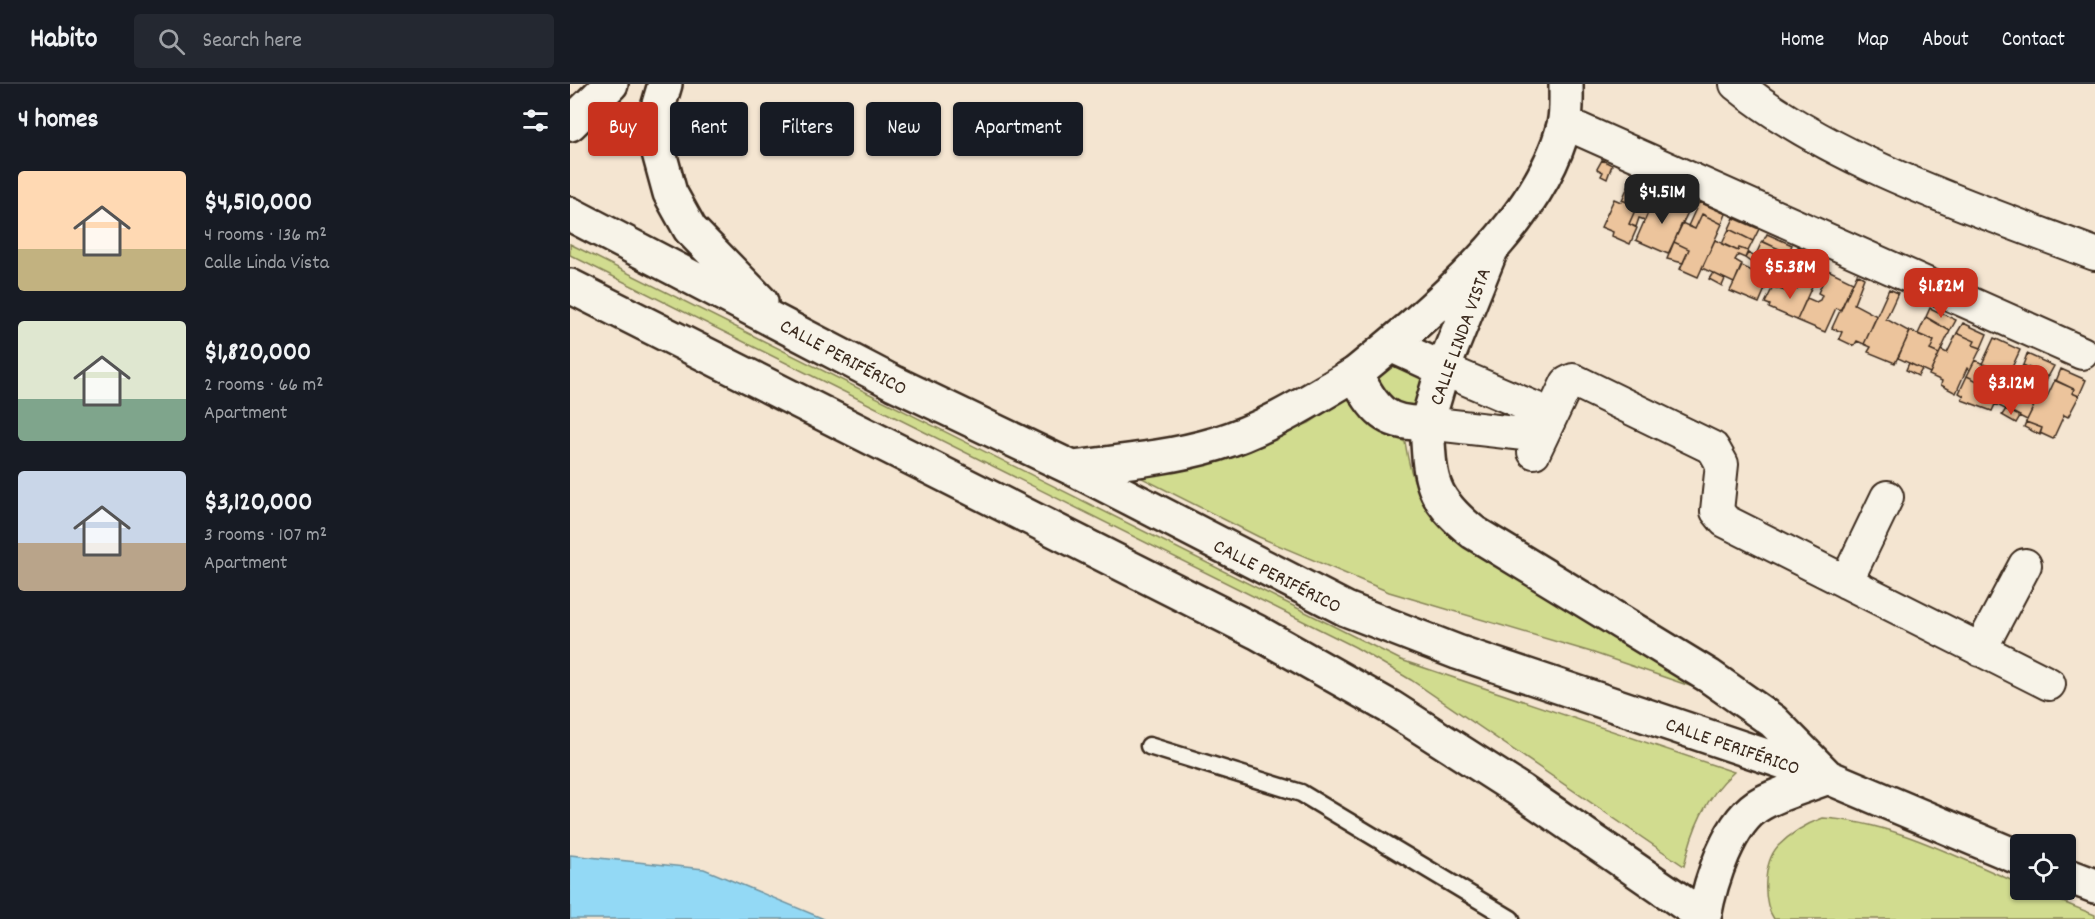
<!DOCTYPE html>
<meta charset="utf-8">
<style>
:root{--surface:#171b24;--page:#242831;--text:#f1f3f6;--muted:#9ea1a6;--line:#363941;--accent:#c8321e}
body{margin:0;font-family:Dekko,sans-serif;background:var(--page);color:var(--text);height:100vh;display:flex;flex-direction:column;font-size:22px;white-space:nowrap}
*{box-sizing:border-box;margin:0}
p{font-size:20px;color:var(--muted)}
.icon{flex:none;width:33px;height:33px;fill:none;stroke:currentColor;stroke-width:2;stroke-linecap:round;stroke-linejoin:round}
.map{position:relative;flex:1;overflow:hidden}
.side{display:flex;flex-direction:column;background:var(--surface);width:570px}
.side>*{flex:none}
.guide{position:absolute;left:18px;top:18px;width:570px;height:54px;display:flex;gap:12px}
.fabs{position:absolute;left:1440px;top:750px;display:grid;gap:12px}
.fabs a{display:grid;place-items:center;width:66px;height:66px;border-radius:6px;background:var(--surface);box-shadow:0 2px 4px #0004;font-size:30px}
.price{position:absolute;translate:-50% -51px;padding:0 14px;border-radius:12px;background:var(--accent);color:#fff;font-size:20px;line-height:39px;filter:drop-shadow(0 2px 3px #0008)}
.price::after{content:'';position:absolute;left:50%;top:36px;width:18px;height:14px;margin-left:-9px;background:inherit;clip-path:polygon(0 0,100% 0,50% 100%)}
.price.current{background:#222;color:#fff}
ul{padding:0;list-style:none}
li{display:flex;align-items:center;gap:18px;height:150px;padding:0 18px}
li span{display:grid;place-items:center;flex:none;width:168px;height:120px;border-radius:6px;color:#555}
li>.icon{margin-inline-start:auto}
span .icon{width:72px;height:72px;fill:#fffc;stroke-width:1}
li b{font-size:26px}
h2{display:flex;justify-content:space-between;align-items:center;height:72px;padding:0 18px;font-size:26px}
.pill{padding:0 21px;border-radius:6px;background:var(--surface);box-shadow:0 2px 4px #0004;font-size:21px;line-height:54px}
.pill.current{background:var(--accent);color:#fff}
header{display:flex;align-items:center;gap:36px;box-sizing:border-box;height:84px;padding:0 30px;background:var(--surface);border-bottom:2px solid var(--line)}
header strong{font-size:28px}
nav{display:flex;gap:33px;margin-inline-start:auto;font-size:21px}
.search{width:420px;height:54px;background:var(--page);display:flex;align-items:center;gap:15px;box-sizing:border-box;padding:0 21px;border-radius:6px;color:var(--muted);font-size:22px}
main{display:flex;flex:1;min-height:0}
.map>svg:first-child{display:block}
.green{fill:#d1dc8f;stroke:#868356;stroke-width:1.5}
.water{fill:#93d9f5;stroke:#70939f;stroke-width:1.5}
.building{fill:#ecc49c;stroke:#3b2a1e;stroke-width:1.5}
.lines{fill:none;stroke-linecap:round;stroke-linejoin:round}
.service-casing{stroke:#3b2a1e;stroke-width:21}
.minor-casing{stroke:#3b2a1e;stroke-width:36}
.tertiary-casing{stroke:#3b2a1e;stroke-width:38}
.motorway-casing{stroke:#3b2a1e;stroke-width:38}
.service{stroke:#f7f3e8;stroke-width:16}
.minor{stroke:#f7f3e8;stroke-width:32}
.tertiary{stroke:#f7f3e8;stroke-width:33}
.motorway{stroke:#f7f3e8;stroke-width:33}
.labels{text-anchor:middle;stroke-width:4.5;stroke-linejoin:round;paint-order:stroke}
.street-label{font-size:20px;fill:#3b2a1e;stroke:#f7f3e8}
</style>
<header>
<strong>Habito</strong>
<div class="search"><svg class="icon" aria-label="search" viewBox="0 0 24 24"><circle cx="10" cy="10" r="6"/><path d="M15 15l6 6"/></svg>Search here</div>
<nav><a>Home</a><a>Map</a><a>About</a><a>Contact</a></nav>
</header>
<main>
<section class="side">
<h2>4 homes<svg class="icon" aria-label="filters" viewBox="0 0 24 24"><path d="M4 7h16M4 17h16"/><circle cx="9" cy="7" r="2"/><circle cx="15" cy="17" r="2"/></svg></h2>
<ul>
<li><span style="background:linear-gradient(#ffd9b3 65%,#c2b280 0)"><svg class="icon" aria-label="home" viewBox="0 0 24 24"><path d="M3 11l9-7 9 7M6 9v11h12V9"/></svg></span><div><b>$4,510,000</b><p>4 rooms · 136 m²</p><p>Calle Linda Vista</p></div></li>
<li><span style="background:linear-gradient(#dfe7d0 65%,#7fa58c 0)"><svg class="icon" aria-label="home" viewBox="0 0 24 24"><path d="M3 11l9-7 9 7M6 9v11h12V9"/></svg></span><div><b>$1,820,000</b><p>2 rooms · 66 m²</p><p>Apartment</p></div></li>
<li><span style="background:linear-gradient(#c9d6e8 60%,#b9a48a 0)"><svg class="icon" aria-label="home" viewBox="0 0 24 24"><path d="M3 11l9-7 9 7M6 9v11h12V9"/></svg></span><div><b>$3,120,000</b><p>3 rooms · 107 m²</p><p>Apartment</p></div></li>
</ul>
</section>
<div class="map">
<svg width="1525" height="835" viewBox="0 0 1525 835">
<rect width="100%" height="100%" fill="#f4e5d1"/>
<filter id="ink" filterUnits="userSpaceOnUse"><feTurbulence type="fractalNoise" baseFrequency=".0167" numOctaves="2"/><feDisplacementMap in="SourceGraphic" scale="12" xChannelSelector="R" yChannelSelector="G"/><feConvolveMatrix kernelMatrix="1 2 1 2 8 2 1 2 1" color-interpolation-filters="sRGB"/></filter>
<g filter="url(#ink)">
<path class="green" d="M0,160L831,576L1164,688C1135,713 1122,746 1114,782L841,596L785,563L0,171Z
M817,277L857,288L841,330L832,331C813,308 799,305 817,277Z
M786,308L813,347L835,358C841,396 847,412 873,440L1149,612L1021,568L819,508L689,453L568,392L700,355L739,339Z
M1253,734C1323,738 1386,773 1450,800V806H1463L1525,831V835H1204C1192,817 1193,779 1208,762C1221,749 1236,740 1253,734Z"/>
<path class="water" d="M0,771L134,785L254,835H0Z"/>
<path class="building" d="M1032,76L1042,81L1037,95L1031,92L1033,88L1027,85Z
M1066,88L1091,100L1079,126L1072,122L1079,107L1061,99Z
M1060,98L1079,107L1072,122L1079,126L1075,136L1069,134L1066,143L1059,140L1067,122L1052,116Z
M1100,104L1123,115L1118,128L1110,124L1112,122L1094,113Z
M1092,111L1112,122L1110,124L1118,128L1098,170L1066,156L1080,124L1084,126Z
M1044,115L1051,118L1052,116L1067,122L1059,140L1067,144L1060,160L1042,152L1043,148L1031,143Z
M1129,118L1156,130L1152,140L1132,130L1125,145L1118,142Z
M1132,130L1152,140L1128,193L1110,185L1119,165L1104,158L1112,139L1125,145Z
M1164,134L1189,145L1183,157L1159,145Z
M1159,145L1183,157L1178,167L1169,164L1168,167L1152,160Z
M1197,150L1222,161L1213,180L1204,176L1209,165L1193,158Z
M1145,156L1168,167L1169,164L1178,167L1175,174L1168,171L1165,176L1172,180L1164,199L1132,184Z
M1192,157L1209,165L1204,176L1213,180L1210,187L1204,184L1189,219L1160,207L1172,182L1182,187L1186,182L1175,174L1178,169L1185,173Z
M1104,158L1119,165L1113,179L1097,175Z
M1228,163L1254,176L1243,200L1230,195L1227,205L1218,208L1203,203L1206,195L1216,200L1221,199L1224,194L1216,189Z
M1258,186L1283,198L1271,226L1266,224L1255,248L1227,236L1237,214L1246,218L1250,216L1252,211L1248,209Z
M1143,189L1155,195L1152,202L1139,195Z
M1287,190L1294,194L1284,220L1307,232L1294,260L1287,257L1284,262L1269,255L1272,248L1262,244Z
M1230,195L1243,200L1227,236L1199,224L1200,221L1195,219L1203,203L1218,208L1227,205Z
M1319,205L1328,209L1316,235L1340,248L1325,279L1298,268L1301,263L1294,260Z
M1360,224L1386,236L1380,247L1356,233Z
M1356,233L1380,247L1369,270L1360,266L1364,257L1348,250Z
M1393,239L1417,250L1411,264L1403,261L1405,257L1387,249Z
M1340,247L1364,257L1360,266L1369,270L1360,289L1328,274Z
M1387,249L1405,257L1403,261L1411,264L1400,286L1397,284L1386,309L1371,301L1372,297L1359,291L1371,266L1377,269Z
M1424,254L1450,266L1438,292L1412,280Z
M1457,270L1484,282L1478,293L1453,281Z
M1405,276L1420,283L1417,290L1407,297L1397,292Z
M1339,279L1352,285L1348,292L1336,286Z
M1453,281L1478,293L1468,313L1460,308L1462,304L1445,297Z
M1420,283L1438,292L1422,327L1392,316L1394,312L1389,309L1397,292L1407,297L1417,290Z
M1491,285L1516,296L1509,312L1502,309L1504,305L1486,297Z
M1438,293L1462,304L1460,308L1468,313L1457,336L1425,320Z
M1485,296L1504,305L1502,309L1509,312L1498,333L1494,331L1483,355L1470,349L1472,344L1456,338L1469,312L1476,315Z
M1436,325L1450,332L1446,339L1432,331Z
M1456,338L1472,344L1470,351L1454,343Z"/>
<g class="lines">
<g class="service-casing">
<path id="service" d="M579,662L731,709L941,835"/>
</g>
<g class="minor-casing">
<path id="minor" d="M1166,0C1262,78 1409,126 1525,170
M995,39L1512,269
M873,285L981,331
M857,339L971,352
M964,368L997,299L1003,296L1143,364L1152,380L1147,427L1155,437L1479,600
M1276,498L1317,413
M1410,566L1455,481"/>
</g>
<g class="tertiary-casing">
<path id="tertiary" d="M921,166L873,285L857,339C813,341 805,325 785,290C860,229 971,137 994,41C997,28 996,13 996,0
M821,261L873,285"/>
</g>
<g class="motorway-casing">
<path id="motorway" d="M95,0L87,27L88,65L100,109L120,145L191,218
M0,40L41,0
M0,130L324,299L502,384L776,525L887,568L1258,693L1450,774
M0,202L687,548L820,623L951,707L1134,833C1140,799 1159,736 1192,719C1212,708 1236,702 1258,693L1203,637L1139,592L903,448C858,412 860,394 857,339
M502,384C550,378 599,374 646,360C696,345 741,316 785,290
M1496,791L1525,802"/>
</g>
<use href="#service" class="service"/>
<use href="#minor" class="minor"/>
<use href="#tertiary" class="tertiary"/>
<use href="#motorway" class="motorway"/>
</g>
</g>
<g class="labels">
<g class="street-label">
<text transform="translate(889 252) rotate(-70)" y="7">CALLE LINDA VISTA</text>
<text transform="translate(274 272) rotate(28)" y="7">CALLE PERIFÉRICO</text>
<text transform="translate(708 491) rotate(27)" y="7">CALLE PERIFÉRICO</text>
<text transform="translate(1163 661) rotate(19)" y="7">CALLE PERIFÉRICO</text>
</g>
</g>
</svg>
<div class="fabs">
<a><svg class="icon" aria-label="locate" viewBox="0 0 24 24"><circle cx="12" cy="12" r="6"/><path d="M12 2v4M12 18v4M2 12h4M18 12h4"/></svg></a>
</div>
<b class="price current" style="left:1092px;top:141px">$4.51M</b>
<b class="price" style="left:1220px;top:216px">$5.38M</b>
<b class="price" style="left:1371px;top:235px">$1.82M</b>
<b class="price" style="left:1441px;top:332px">$3.12M</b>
<div class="guide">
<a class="pill current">Buy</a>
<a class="pill">Rent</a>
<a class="pill">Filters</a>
<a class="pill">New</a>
<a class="pill">Apartment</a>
</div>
</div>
</main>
